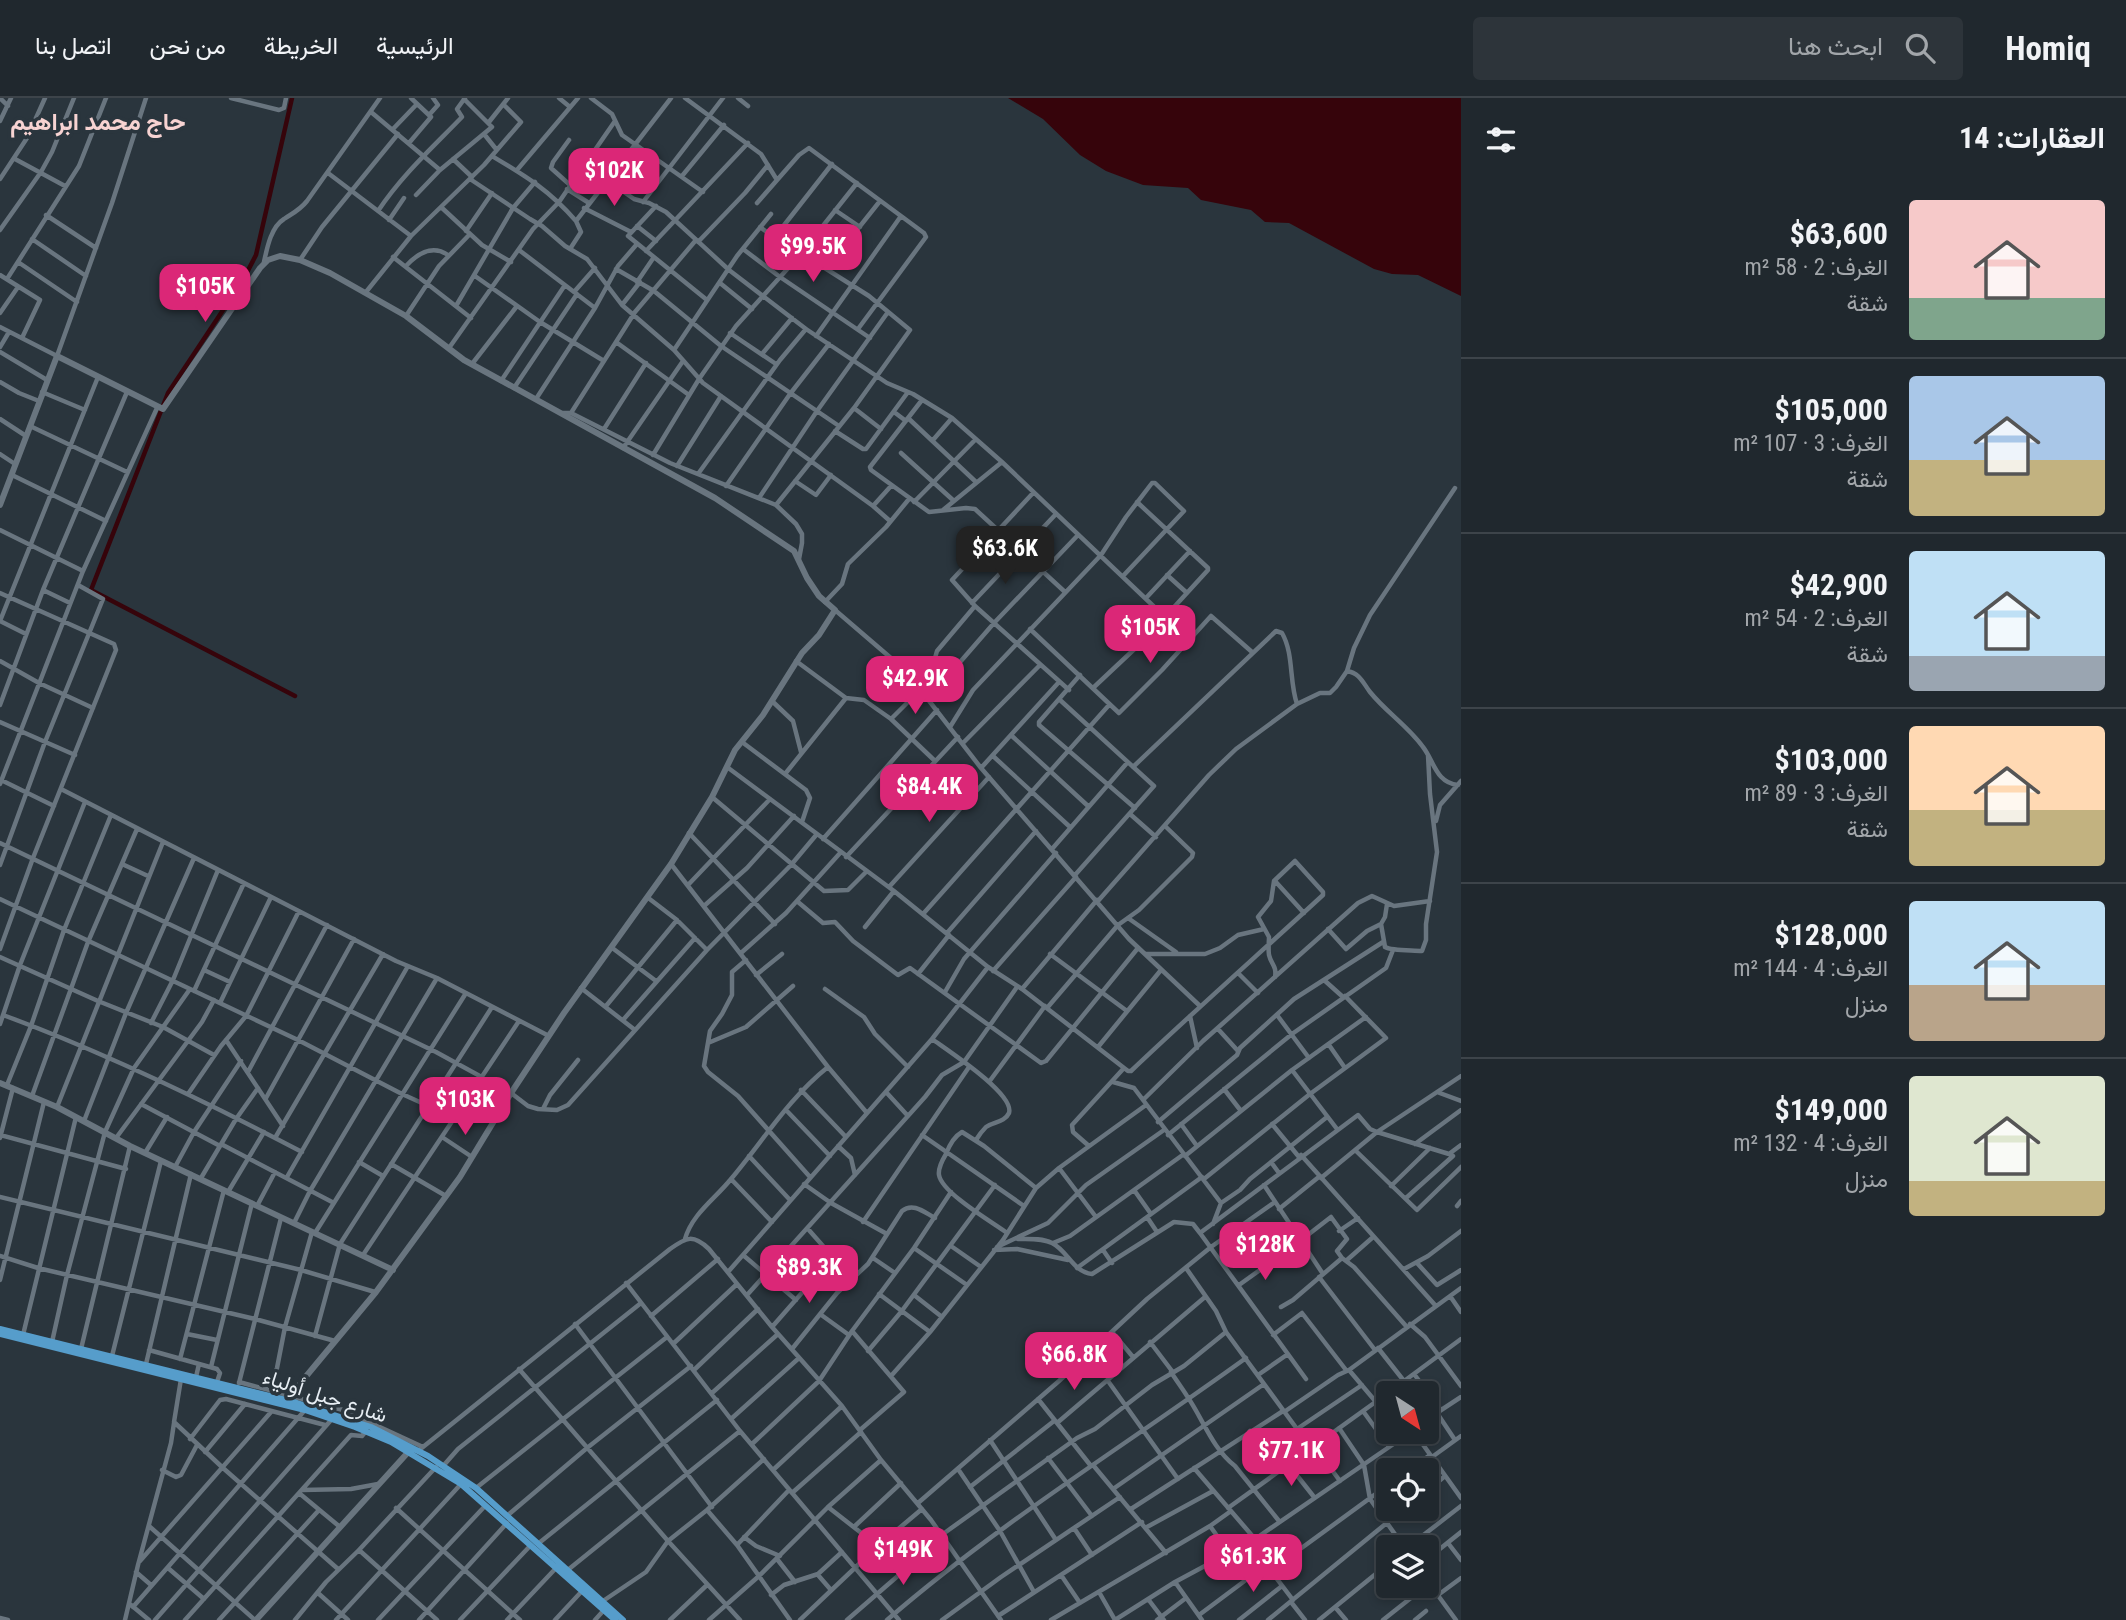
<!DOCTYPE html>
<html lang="ar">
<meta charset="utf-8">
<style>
:root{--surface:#20282e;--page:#2d343a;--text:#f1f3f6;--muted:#a2a6aa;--line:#3d444a;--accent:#db2777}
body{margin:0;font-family:"Roboto Condensed",Vazirmatn,sans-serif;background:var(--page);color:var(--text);direction:rtl;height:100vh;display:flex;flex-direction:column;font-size:26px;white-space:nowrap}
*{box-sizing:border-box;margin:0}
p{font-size:23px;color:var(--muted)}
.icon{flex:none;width:38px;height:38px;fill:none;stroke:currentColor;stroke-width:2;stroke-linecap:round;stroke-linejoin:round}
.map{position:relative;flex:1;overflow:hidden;direction:ltr}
.details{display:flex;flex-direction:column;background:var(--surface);width:665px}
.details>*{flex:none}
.needle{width:46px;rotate:144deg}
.fabs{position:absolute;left:1376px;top:1283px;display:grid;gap:14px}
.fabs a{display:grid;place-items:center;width:63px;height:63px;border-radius:7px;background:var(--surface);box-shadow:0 4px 10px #0003,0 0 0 2px var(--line);font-size:35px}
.price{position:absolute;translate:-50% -60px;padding:0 16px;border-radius:14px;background:var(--accent);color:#fff;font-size:23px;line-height:46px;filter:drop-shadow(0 2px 4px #0008)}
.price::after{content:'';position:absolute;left:50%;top:42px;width:21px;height:16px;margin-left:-10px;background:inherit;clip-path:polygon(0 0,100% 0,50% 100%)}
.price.selected{background:#222;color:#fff}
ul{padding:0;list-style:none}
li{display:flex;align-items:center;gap:21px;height:175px;padding:0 21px}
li+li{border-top:2px solid var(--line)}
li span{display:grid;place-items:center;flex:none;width:196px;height:140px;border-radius:7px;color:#555}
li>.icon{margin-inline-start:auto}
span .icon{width:84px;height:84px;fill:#fffc;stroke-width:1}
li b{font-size:30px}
h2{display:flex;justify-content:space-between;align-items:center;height:84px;padding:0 21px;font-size:30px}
header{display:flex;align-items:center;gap:42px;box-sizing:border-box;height:98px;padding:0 35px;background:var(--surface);border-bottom:2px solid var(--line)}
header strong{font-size:33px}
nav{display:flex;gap:38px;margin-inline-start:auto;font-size:24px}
.search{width:490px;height:63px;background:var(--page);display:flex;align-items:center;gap:18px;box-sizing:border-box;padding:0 24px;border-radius:7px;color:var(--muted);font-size:26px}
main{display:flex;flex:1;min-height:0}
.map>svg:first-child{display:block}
.water{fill:#36040b}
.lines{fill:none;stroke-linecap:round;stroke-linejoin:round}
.canal{stroke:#36040b;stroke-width:4.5}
.street{stroke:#69757f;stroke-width:4.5}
.secondary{stroke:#69757f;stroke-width:6}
.primary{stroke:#569dcb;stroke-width:6}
.labels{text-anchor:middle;stroke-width:7;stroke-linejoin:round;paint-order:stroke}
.street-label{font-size:21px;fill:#e7eef4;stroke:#2a353d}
.quarter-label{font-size:24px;font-weight:bold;fill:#f7d3d2;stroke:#2a353d}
</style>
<header>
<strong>Homiq</strong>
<div class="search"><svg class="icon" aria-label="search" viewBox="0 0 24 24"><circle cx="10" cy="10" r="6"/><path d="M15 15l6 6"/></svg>ابحث هنا</div>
<nav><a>الرئيسية</a><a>الخريطة</a><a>من نحن</a><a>اتصل بنا</a></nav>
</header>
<main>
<section class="details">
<h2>العقارات: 14<svg class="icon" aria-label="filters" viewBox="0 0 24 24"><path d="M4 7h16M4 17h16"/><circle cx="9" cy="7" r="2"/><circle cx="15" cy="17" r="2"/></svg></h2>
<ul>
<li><span style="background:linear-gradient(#f6c9c9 70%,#7fa58c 0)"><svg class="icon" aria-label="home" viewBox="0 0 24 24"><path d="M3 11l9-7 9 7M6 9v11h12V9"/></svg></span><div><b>$63,600</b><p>الغرف: 2 · 58 m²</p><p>شقة</p></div></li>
<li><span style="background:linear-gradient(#a9c7e8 60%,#c2b280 0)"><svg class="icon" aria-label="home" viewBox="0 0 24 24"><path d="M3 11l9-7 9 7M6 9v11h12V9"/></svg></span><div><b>$105,000</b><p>الغرف: 3 · 107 m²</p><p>شقة</p></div></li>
<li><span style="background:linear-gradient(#bfe0f5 75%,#9aa5b1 0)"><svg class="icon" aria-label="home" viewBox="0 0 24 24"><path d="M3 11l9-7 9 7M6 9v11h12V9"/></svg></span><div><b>$42,900</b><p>الغرف: 2 · 54 m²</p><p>شقة</p></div></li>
<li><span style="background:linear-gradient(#ffd9b3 60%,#c2b280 0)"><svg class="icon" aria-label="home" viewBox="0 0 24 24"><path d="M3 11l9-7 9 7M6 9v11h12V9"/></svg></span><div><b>$103,000</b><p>الغرف: 3 · 89 m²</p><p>شقة</p></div></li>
<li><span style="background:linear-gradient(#bfe0f5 60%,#b9a48a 0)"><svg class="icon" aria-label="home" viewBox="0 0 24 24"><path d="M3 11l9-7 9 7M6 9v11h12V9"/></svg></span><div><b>$128,000</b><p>الغرف: 4 · 144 m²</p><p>منزل</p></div></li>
<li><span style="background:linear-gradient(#dfe7d0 75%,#c2b280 0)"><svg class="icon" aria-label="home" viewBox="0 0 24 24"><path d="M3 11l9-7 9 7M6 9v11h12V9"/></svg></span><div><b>$149,000</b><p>الغرف: 4 · 132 m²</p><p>منزل</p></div></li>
</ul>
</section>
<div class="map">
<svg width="1461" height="1522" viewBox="0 0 1461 1522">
<rect width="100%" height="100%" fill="#2a353d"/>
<path class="water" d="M1008,0H1461V198L1418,177L1392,176L1374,171L1289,125L1265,124L1251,112L1201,102L1188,90L1143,87L1106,73L1080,57L1043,21Z"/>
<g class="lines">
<path class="canal" d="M292,0L256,157L243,182L168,295L91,492L295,598"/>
<path class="street" d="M0,0L8,8
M231,0L279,12L284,10L286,0
M559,0L570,9
M591,0L612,16L622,37L703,94
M685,0L761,56L777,82
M738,0L748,8
M371,14L440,72
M429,17L438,7L433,0
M0,23L11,0
M489,24L508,0
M393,31L417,6
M484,36L496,51
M569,42L553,64L551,70L570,87
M409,45L431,19L411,0
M492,58C527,79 549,92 576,123
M15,61L65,88
M453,61L472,79
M517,72L578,0
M328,75L411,138
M682,78L724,27
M0,81L27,40L45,0
M470,81L530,121L542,128L565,148L587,161L622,207L674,252L703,285L873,408L890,423
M608,83L634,101L649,105L666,114L729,172L806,231L887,285L913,296L952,320L1002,364L1188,541
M567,91L589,105
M416,97L440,72L492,29L464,1
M643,104L723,0
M757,105L799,57L809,50L924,135L926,139L858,231
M656,108L628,138L707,202
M441,109L482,147L511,164
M584,110L631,134
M835,112L860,129
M378,113C402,77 432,50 462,19L457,11L465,0
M46,117L96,150
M389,122L404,100
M637,128L656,143
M760,129L799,158
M0,132L41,74L52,54L74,0
M466,133L492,95
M774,140L832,66
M32,141L86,178
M698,144L745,95L768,67
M570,151L581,134L576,123L671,0
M743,151L780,179L870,240
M519,152L595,210
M646,153L748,45
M393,159L471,220
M300,162L322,129L398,36
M18,164L77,204
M264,164C267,150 271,129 284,121C293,115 300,112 307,103L380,0
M406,168C417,156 432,146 448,157
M616,171L654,193L721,248L839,328
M826,171L880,103
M0,177L40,202L22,240
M475,178L540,224L604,263
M7,181L79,68L106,0
M637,184L654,159
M720,185L752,211
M366,194L411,138L484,67L521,24L504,7
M574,194L595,170
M622,207L640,184
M456,208L513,110L535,84
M0,215L18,189
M406,218L439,168L470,136
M0,229L57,258L112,105L146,0
M730,235L776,266
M816,238L901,118
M616,244L689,297
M0,249L9,234
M449,250L533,131L559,104L615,23
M674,252L737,158L771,116
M0,254L47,282
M762,256L792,220
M472,266L517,208
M501,283L565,187
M0,284L19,295L39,303
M514,290L577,196
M42,294L85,312
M536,301L595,210L618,168L637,146
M922,302L870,369L871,372L929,414L966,410L975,411L1065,494
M854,310L881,331
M894,314L906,323
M563,315H571L670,365L776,407L796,426L802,436V445L799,461
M571,315L635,214L696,142
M908,320L976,384
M0,321L26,338
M30,328L127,374
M604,331L646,265
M835,333L863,351H866L908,294
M933,342L952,320
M623,350L683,263
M901,355L954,403
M0,356L15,366
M653,357L699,281L736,228L799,158L857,85
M677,368L721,298
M698,376L780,262L806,231
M12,377L106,423
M795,383L816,397L831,377
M726,388L790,296L829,246
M1033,395L952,482L975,508L1069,592
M759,400L817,313L888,214
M914,404L976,341
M776,407L854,310L910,232L869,198L801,155
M873,408L891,388
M943,412L1002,364
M0,432L83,473
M1167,477L1187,495
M43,492L70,505
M0,495L114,546L116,552L33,760L0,851
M1146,500L1190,453
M825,504L842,486L848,466L886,429L909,401
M972,505L1056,416
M835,512L906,573L981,670L1129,841L1200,908
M1030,531L1119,615L1162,572L1211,518L1252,554
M26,536L0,523L98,279
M0,563L39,585L93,610
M796,563L846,600L864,602L891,621L935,663
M1347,573C1360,575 1363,585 1370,594C1386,614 1408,628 1423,649C1434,663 1436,685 1458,687
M1080,577L1039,624V627L1135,710
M916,584L931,574L937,553L975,508
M1093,590L1143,543L1208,472V470L1137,404
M928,601L994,525L1078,437
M1060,602L1154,688L1075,777
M772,603L793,623L801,654
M0,607L43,492L127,294
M891,621L921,591
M0,624L75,657
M950,629L973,592L1101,457L1126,419L1152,385H1155L1184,413L1123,478
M1012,638L1088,708
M742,644L806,692L810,700L802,724
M963,645L1040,567
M993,658L1070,729
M727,669L894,793L988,869L1022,891L1128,973H1131C1194,913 1259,856 1323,797V794L1295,763L1274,783L1271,803L1258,819L1269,839C1269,844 1268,851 1269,857C1271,866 1277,868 1275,879
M1133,669L1276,533L1282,535C1294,556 1289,583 1297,606
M981,670L1059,584
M785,676L846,600
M1,682L54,708
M0,686L83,473L157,310
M61,691L396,863L437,880L549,938
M712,699L824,793L848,792L867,773
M1130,716L1156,739
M1436,723L1440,707L1461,683
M689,735L775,826
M823,741L937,612
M0,745L436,954L511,995L528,1008L538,1011L557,1012L568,1007L707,852L791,767L817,736
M1052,751L1127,665
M846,759L958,639
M122,766L148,778
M671,766L828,969L867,1015
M0,767L45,644L103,501L78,487
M1275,783L1304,815
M688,787L770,701
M889,789L989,679
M647,799L677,822L707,852
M0,801L298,942L402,996L455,1020
M1098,803L1209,677L1236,651L1297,606L1320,595H1330L1336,589L1347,573L1354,550L1370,517L1455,390
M798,804L823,825L835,824L853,843L898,877L910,870L1041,965L1046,963L1138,850
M1387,806L1385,819L1381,826L1385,849C1392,853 1412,852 1422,853L1426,842V826L1437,754L1430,696L1428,657
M704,808L747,770L794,718
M923,816L1109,607
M1128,820L1176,854
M865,829L894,793
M1328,831L1346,851L1367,833L1381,826
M947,835L1036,733
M611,849L656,883
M741,855L786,815L841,754
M1050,856L1127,913
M1146,856H1205L1220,850L1238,837L1264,831
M0,859L98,903L163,929L214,957
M746,862L732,874V897L722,916L710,933L704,968L708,974L738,998L810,1079
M204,872L230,884
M993,873L1076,779
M1238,875L1258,895
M918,876L949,837
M756,877L782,856
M1324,882L1343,899
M581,890L635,932
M825,891L864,919L875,936L908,969
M1022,891L1097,802
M194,893L244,785
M945,894L964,861L1056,755
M220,905L271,799
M606,908L677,822
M1047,910L1118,827L1139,812L1192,759L1193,755L1165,728
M3,917C106,955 205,1003 302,1054
M1277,917L1309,960
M1190,918L1197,950
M623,922L695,840
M151,925L173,882L218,772
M0,926L20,867L85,704
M1218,931L1238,953
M932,941C947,952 1015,996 1009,1015C1005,1024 993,1024 986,1029C982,1033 979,1037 976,1042
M226,942L283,1028
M708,945L746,929L793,888
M1329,947L1345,970
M1098,949L1161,872
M1292,972L1337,1031
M248,974L327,827
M989,984L1045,908
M1113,984L1134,990L1221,1105
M7,987L31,928L64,832L111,717
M1224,991L1241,1013
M801,992L846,1039
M886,994L908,1018
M1437,994L1461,1003
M188,996L221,948L246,918L299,813
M32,998L88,844L137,731
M266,1000L354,841
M1143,1002L1203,943L1358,805L1372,798L1394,808L1430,803
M141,1006L220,1048
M57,1009L163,744
M543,1011L550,997L578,962
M786,1012L830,1058
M84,1023L126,915L194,760
M1158,1024L1237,957L1240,950L1294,901L1383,844
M1181,1026L1197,1048
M1272,1026L1299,1059
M0,1037L126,1071
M922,1037L1024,1108
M1168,1037L1292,936L1386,870L1393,852
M442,1039L472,1059
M0,1040L13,990
M116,1040L202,924L214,902
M275,1040L383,856
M221,1046L334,1105
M1415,1046L1461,1012
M838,1048L851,1060L855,1077
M1089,1048L1073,1034L1072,1027L1124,970
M1355,1052L1417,1112L1461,1069
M145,1055L167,1019
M1301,1057L1435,1207
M749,1058L790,1102
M1185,1058L1292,972L1366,919
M359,1064L383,1078
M1271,1064L1279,1075
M391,1066L446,1098
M175,1069L194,1034L241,963
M1059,1070L1096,1119
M287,1079L408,868
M201,1080L236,1021L258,990
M1321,1080L1377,1034L1449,1056L1461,1047
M731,1081L772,1124
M1204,1081L1310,996L1386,940L1345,898
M804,1086L831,1105L887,1136
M1264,1087L1323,1176
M1391,1088L1430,1050
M1134,1092L1151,1116
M228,1094L264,1034
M0,1099L301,1172L375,1194
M1406,1100L1453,1058
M257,1108L275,1074
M1457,1108L1461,1103
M1279,1111L1320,1078
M1147,1119L1157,1134
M863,1124L969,969
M294,1125L310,1093L437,880
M1213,1126L1221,1105L1240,1092L1250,1081L1327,1019
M1339,1133L1358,1120
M315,1135L466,895
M1007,1135C992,1124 942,1095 939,1077C938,1071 943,1061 946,1056C949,1048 955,1038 962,1034L984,1048L1036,1090
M685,1141C692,1116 715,1101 731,1081C763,1043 789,1000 828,969
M1018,1141C1029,1141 1042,1140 1052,1145C1068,1153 1073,1174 1092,1176L1174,1124L1193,1126L1200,1135
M1300,1143L1331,1119L1347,1141L1337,1153L1342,1160
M1053,1145L1070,1138L1184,1056
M951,1148L981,1169
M997,1149L1048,1125L1086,1087L1164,1032
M914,1150L967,1187
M994,1152L1017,1151L1068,1162
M1103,1152L1112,1165
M363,1157L519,923
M743,1157L796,1202
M0,1158L38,1170L255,1221L335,1243
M873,1160L895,1175
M1342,1160L1354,1169L1406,1228
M1347,1162L1372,1140
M1417,1165L1437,1187L1461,1172
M1077,1170L1202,1079
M1186,1170L1216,1213L1226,1234L1297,1331L1314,1348L1340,1383
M1404,1171L1428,1158L1461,1133
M728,1174L932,941L988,869
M1319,1179L1375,1252
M0,1182L44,1004
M626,1185L740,1333L899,1522
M1239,1187L1271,1164L1242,1127
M879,1196L930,1234
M747,1197L925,999L942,977L964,964L1017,889
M914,1197L942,1219
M1450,1198L1461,1214
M1281,1209L1293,1202L1342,1160
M820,1216L849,1237
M651,1218L718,1161
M575,1226L712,1409
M1410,1226L1425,1239L1461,1288
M772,1229L828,1165L823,1148L808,1131
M852,1233L904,1294L860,1332
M1112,1234L1133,1259
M187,1236L217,1242
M23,1237L76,1019
M1273,1237L1302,1215L1346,1272
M315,1238L340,1146L492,909
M52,1244L67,1177L105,1034L134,970L190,891
M1150,1244L1172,1273
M673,1246L737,1186
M1378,1250L1404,1283
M81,1251L130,1048
M792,1251L837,1195L868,1166L902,1113C913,1104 924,1114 935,1120
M149,1252L217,1271L220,1275L217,1284
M868,1253L901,1214L995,1087
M112,1258L161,1063
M180,1261L224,1092
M146,1266L191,1076
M211,1269L252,1105
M519,1271L668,1443L740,1522
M694,1272L758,1211
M1349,1272L1376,1304
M1171,1274C1176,1282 1182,1290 1187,1298C1203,1321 1212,1350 1235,1368L1279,1423
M1414,1276L1441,1312
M1258,1277L1288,1256
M891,1278L930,1234L1003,1142L1036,1090L1059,1070L1146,1007
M196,1279L199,1266
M181,1281L174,1324L223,1370L338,1471
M1306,1281L1200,1135L1358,1017L1370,1031L1377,1034L1461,978
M1108,1283L1178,1381
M239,1284L343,1312L423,1349
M239,1285L281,1120
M264,1290L272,1283L277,1270L285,1229L312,1134
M712,1295L778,1236
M1388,1295L1461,1241
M1038,1301L1091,1368
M1363,1313L1389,1349
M1284,1314L1338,1277L1349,1272L1461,1190
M1437,1315L1455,1342
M731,1321L799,1260
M1426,1322L1461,1299
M1057,1325L1205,1199
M1339,1330L1364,1367L1370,1401L1404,1449
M1297,1331L1362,1287
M1250,1333L1264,1350L1284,1368
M1414,1334L1461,1400
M190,1341L220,1302L226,1301L325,1327
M990,1342L1056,1442
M752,1346L819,1283L852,1233L914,1150L951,1094
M418,1353L670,1151C687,1139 693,1136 709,1151L772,1229L842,1308L881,1362L931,1422L1001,1522
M205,1354L245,1306
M1432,1359L1461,1338
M1048,1360L1092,1418
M1288,1366L1314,1399
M444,1367L458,1351L641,1205
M1093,1367L1166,1455
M1194,1370L1255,1441L1411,1334
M958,1371L1000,1433L1034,1494
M162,1372L176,1379L181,1377L197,1347
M773,1372L842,1308
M1409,1372L1430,1357
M970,1389L1054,1323
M476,1390L667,1239
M1113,1391L1264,1286
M302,1392L351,1391L378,1386
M1426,1394L1445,1378
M299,1395L340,1429
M792,1395L861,1334
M918,1405L1059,1283L1147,1201L1211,1149L1275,1104
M828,1409L878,1448
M396,1410L520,1522
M1228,1410L1388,1295
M1131,1411L1283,1313
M707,1412L737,1447L790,1522
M508,1417L587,1350L691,1268
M149,1428L255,1522
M855,1428L901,1385
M1210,1428L1230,1456
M1147,1429L1213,1393
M1074,1430L1092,1457
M943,1436L1077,1340L1095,1331L1152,1287L1184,1268L1226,1234
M744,1439L756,1448L780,1458
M1249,1444L1293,1502
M539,1445L717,1302
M1448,1445L1461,1462
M737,1447L789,1392
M1408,1449L1461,1408
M359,1452L437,1522
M777,1461L795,1484
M1426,1462L1461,1434
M140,1463L271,1314
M168,1470L204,1501
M569,1471L740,1333
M1270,1473L1388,1387
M136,1474L151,1487
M818,1477L831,1492
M1061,1477L1080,1505
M1426,1481L1456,1522
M1175,1484L1202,1522
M1099,1494L1115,1522
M318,1495L348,1522
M771,1497L784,1487L818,1476L842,1454
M1438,1497L1461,1480
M1148,1501L1164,1522
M603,1503L646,1474L668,1443L707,1412L764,1361
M1291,1504L1305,1522
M131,1507L149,1522
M133,1509L305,1312
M1335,1509L1346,1522
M1199,1517L1266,1467
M998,1518L1142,1424
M0,1520L8,1522
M125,1522L138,1467L171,1345L174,1325
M155,1522L332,1321
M185,1522L351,1337L362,1338L366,1333
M219,1522L319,1412
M295,1522L326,1484L359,1452L436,1369
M336,1522L461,1386
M378,1522L485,1408
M419,1522L507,1425
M460,1522L530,1448
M507,1522L557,1469
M555,1522L582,1493
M595,1522L604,1512
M670,1522L707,1487
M709,1522L759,1478L828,1409L881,1362
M800,1522L878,1448L922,1411
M847,1522L944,1438
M887,1522C999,1425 1126,1347 1246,1260
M942,1522L1001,1479L1120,1399
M1051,1522L1210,1428L1231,1413
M1115,1522L1175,1484L1255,1441
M1157,1522L1186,1500
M1239,1522L1282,1488
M1268,1522L1405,1410
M1319,1522L1388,1466
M1383,1522L1426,1488
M1415,1522L1426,1513"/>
<path class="secondary" d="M0,407L57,258L163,311L260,170L268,162L280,158L300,162L330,175L406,218L464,262L715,400L794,453L807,480L819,498L835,512L819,537L802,555L763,617L735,652L712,699L671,766L564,915L511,995L460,1079L376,1194L303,1282L297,1290L294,1304
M0,985L57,1009L130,1048L393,1172
M256,1522L411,1351"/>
<path class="primary" d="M0,1231L294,1304L371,1329L428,1358L476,1390L623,1522
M0,1236L305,1312L355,1329L391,1344L461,1386L615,1522"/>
</g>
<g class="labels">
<g class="street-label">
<text transform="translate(325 1298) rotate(18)" y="7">شارع جبل أولياء</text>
</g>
<g class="quarter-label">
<text x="98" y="32">حاج محمد ابراهيم</text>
</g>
</g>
</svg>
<div class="fabs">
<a><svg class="needle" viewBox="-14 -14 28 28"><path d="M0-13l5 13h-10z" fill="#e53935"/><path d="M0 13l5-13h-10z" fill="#a2a6aa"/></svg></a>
<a><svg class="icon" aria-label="locate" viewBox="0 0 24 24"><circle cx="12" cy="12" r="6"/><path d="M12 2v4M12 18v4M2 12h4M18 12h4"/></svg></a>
<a><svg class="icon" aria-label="layers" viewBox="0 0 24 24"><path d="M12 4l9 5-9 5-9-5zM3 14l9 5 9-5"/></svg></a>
</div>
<b class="price" style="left:614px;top:110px">$102K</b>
<b class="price" style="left:813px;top:186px">$99.5K</b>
<b class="price" style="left:205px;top:226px">$105K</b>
<b class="price selected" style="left:1005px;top:488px">$63.6K</b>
<b class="price" style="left:1150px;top:567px">$105K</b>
<b class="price" style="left:915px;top:618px">$42.9K</b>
<b class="price" style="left:929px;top:726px">$84.4K</b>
<b class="price" style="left:465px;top:1039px">$103K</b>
<b class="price" style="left:1265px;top:1184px">$128K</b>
<b class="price" style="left:809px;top:1207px">$89.3K</b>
<b class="price" style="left:1074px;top:1294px">$66.8K</b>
<b class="price" style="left:1291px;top:1390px">$77.1K</b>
<b class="price" style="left:903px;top:1489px">$149K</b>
<b class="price" style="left:1253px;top:1496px">$61.3K</b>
</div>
</main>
